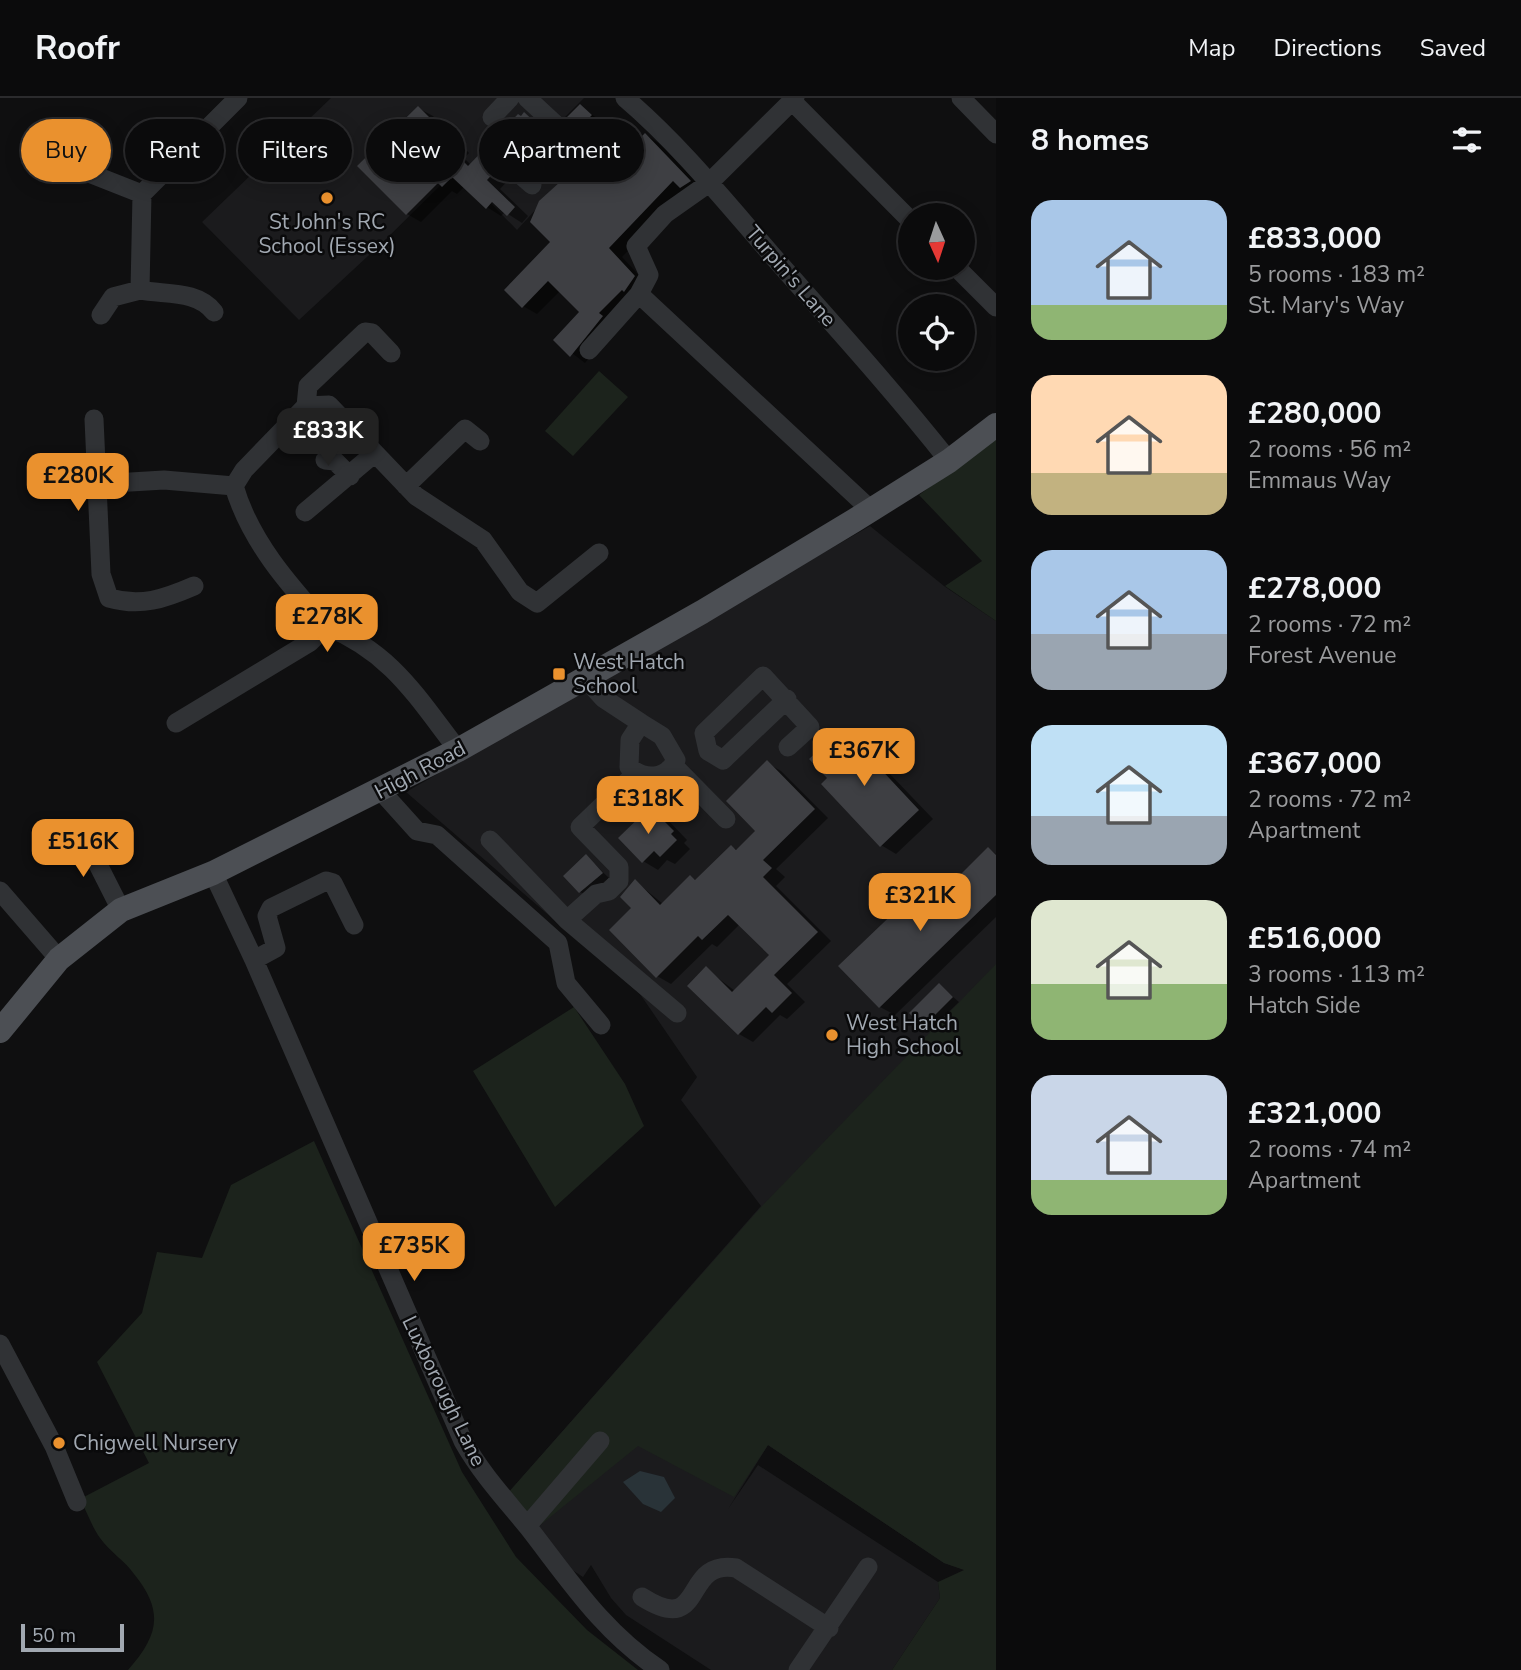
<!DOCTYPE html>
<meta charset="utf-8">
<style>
:root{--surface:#0b0b0c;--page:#141415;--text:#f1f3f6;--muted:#9a9b9d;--line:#2b2b2d;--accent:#ea912e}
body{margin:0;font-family:"Nunito Sans",sans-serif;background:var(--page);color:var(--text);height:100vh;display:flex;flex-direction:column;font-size:26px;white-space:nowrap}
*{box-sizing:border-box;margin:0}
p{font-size:23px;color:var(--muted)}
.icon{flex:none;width:38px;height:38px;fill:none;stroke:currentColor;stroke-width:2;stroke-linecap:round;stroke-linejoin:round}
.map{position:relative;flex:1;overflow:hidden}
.panel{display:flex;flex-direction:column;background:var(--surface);width:525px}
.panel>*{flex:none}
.top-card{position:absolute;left:21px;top:21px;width:665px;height:63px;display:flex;gap:14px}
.needle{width:46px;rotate:177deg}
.fabs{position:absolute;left:898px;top:105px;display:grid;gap:14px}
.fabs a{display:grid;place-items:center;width:77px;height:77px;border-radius:50%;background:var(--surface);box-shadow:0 4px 18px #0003,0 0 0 2px var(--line);font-size:35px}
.scale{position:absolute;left:21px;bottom:18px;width:103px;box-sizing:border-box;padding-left:7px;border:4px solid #a1a8b1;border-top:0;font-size:19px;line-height:24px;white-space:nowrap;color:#a1a8b1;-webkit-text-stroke:5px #0a0a0b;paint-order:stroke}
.price{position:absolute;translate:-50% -60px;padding:0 16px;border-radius:14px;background:var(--accent);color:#111;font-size:23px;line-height:46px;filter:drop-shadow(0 2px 4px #0008)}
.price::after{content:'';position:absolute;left:50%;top:42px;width:21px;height:16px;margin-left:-10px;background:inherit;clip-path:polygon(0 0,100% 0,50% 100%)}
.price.current{background:#222;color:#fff}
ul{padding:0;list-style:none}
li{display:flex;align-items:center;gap:21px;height:175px;padding:0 35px}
li span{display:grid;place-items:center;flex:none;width:196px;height:140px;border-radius:21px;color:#555}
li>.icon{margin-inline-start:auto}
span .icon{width:84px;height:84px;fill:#fffc;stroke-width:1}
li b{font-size:30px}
h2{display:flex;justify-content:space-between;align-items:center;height:84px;padding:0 35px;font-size:30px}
.chip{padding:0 24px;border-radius:32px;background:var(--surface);box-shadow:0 4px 18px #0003,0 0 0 2px var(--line);font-size:24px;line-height:63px}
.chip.current{background:var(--accent);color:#111}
header{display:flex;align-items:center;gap:42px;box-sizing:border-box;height:98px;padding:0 35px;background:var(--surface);border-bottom:2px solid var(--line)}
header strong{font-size:33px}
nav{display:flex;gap:38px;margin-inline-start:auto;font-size:24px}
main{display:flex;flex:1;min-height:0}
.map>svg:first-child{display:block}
.built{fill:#1b1b1d}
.green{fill:#1c231c}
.water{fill:#293338}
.shadow{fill:#0007}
.building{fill:#3e3f43}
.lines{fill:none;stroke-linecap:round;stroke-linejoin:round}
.minor{stroke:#303235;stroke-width:19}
.major{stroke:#4c4f54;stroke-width:24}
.poi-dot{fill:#ea912e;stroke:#0a0a0b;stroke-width:2.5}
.labels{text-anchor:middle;stroke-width:5;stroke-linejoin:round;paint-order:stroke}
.poi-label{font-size:21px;fill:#a1a8b1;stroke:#0a0a0b;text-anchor:start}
.street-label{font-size:21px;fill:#a1a8b1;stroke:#0a0a0b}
</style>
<header>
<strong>Roofr</strong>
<nav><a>Map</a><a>Directions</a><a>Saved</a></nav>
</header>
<main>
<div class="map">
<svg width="996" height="1572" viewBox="0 0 996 1572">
<rect width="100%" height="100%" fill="#0f0f10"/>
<path class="built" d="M331,0H584L530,54L561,84L517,132L457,71L381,146L299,222L202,124Z
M870,428L944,488L996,523V1482L944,1465L768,1347L728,1411L758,1367L938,1484L940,1500L892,1572H711L626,1517L611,1500L591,1467L583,1479L549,1457L508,1395L761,1108L681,1002L697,979L640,896L406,694Z"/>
<path class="green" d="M599,273L628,299L573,358L545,333Z
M996,339V523L945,488L982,463L919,397Z
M996,866V1572H892L940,1500L938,1484L964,1472L944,1465L768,1347L734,1399L638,1348L533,1433L508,1395L762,1108Z
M574,909L625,986L644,1028L555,1109L473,973Z
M314,1043L462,1374L516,1459L587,1532L638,1572H128C158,1538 165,1514 134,1476C125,1463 110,1454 100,1440C92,1429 87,1414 80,1401L149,1365L97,1264L142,1215L157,1154L202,1160L231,1087Z"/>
<path class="water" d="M640,1373L664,1379L675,1400L661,1414L643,1406L623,1384Z"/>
<path class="shadow" d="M580,8L605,26L601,31L611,41L605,48L591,39Z
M418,10L433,18L469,55L464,60L471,67L525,16L551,36L500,91L528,118L522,125L505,114L501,118L487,109L465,88L457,96L452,93L421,124L407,116Z
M646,37L660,46L704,92H686L622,159L648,187L585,265L555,242L582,214L560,193L537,216L523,208L553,144L573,74L563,49L590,70L608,51L624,60Z
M834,640L856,656L870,642L885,651L899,666L889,675L933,721L896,756L881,747L829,681Z
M767,665L781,673L828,720L776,771L785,779L776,788L831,843L787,886L805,904L787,921L780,917L753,944L739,936L706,871L735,893L771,857L740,826L717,849L712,846L671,886L657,878L634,810L635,783L663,806L690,779L697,783L731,749L738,752L757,733Z
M650,711L665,719L687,742L684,745L690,751L675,766L667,762L658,772L643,763Z
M989,751L996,756V819L895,917L880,909L841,868L905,807L921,818Z
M586,758L609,780L587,797L580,794Z
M939,887L959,904L931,931L924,928Z"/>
<path class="building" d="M580,6L592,17L587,22L598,32L590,41L567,19Z
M418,8L456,46L451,51L468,68L518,16L521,18L524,14L538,27L487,82L515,109L507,118L492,104L486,111L452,79L442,89L438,85L406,117L357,68Z
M645,35L691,83L680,90L673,83L609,150L635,178L624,194L622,192L599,215L603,218L570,259L553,242L579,214L548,183L522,210L504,192L550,144L530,124L539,103L571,74L553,58L563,47L588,70L608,49L620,61Z
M834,638L852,657L870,640L886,657L876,666L919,712L880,749L821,686L827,680L809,661Z
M767,662L815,711L763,762L772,770L763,779L818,834L774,877L792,895L772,915L766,909L738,937L687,888L706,868L732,894L769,857L728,817L702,842L698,838L656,880L609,832L631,810L620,799L635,781L660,807L690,777L695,782L731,747L736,752L755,733L726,703Z
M650,709L674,733L671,736L677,742L660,759L654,753L642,765L618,740Z
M988,749L996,757V797L879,910L838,868L904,805L918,819Z
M586,756L603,775L579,795L563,778Z
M939,885L953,899L923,929L909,915Z"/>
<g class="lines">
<path class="minor" d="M527,0L555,26L514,71L532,87
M625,0C679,46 724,102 771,156C831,224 892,291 949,363
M961,0L996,36
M792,3L910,122
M492,19L510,0
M71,68L142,96
M957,170L996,209
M140,192C165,197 197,192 214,214
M639,196L649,177L636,148L665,116L709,85L795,0
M101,217L113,199L140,192L142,96L238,0
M589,252L639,196L871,412
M306,308L308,288L365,234L372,235L391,255
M94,321L101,476L109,500C141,509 164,501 194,488
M325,362L335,363L350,378
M97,386L164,382L234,388
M234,388L244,372L306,308L329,307L416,398L483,442L520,494L537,505L599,455
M234,388C250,443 289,487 326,528
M406,388L465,331L480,343
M305,414L375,355
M584,579L603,600L641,625
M787,601L723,662L708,653L704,635L763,578L810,629L788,649
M176,625L310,544L326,528C392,555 416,598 458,652
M641,625L662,638L676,662C666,682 645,682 629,669L630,642Z
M673,667L726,721
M636,675L580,729L619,769V783L609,793L596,796L567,822L677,915
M381,693L417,733L437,737L558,845L566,885L601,927
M81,733L121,812
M490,742L567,822
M213,775L254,862L463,1343C481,1375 505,1401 528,1429C570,1483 602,1533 660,1572
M0,793L59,861
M254,862L276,850L267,818L271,810L326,783L333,785L354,827
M0,1246L54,1348L77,1404
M527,1428L600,1343
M642,1499C707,1540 680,1461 736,1470L829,1530
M798,1572L868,1469"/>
<path class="major" d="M0,933L59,861L121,812L213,775L458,652L702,514L855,422L949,363L996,327"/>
</g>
<g class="poi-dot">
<circle cx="327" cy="100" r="7"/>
<rect x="552" y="569" width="14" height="14" rx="3.5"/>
<circle cx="832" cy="937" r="7"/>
<circle cx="59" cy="1345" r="7"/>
</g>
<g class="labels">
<g class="poi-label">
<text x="327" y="131" text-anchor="middle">St John's RC<tspan x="327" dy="24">School (Essex)</tspan></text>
<text x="573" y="571">West Hatch<tspan x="573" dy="24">School</tspan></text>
<text x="846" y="932">West Hatch<tspan x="846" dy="24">High School</tspan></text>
<text x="73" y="1352">Chigwell Nursery</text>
</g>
<g class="street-label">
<text transform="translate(791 178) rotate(49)" y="7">Turpin's Lane</text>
<text transform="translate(420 672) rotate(-28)" y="7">High Road</text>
<text transform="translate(444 1293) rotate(64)" y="7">Luxborough Lane</text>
</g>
</g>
</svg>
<div class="fabs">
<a><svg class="needle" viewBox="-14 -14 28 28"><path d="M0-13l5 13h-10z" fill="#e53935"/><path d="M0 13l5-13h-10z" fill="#9a9b9d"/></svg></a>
<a><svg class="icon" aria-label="locate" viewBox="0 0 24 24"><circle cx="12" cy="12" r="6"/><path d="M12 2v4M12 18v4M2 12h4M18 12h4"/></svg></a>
</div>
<div class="scale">50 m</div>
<b class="price current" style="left:328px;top:370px">£833K</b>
<b class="price" style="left:78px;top:415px">£280K</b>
<b class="price" style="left:327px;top:556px">£278K</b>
<b class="price" style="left:864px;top:690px">£367K</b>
<b class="price" style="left:648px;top:738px">£318K</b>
<b class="price" style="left:83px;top:781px">£516K</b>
<b class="price" style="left:920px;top:835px">£321K</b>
<b class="price" style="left:414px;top:1185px">£735K</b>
<div class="top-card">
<a class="chip current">Buy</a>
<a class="chip">Rent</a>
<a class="chip">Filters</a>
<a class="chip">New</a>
<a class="chip">Apartment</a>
</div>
</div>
<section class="panel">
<h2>8 homes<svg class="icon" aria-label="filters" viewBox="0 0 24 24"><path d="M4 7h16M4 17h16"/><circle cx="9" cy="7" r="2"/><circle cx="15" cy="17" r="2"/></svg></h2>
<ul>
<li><span style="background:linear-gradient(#a9c7e8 75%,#8fb573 0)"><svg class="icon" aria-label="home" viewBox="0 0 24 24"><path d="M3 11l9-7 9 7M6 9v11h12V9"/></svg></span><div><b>£833,000</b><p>5 rooms · 183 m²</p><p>St. Mary's Way</p></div></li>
<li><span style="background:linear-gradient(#ffd9b3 70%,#c2b280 0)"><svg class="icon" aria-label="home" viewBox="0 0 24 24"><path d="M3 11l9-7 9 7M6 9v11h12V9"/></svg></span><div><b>£280,000</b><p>2 rooms · 56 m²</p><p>Emmaus Way</p></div></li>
<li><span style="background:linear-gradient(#a9c7e8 60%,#9aa5b1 0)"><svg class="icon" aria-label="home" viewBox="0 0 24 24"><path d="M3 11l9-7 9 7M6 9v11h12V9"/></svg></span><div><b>£278,000</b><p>2 rooms · 72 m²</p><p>Forest Avenue</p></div></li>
<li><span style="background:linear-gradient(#bfe0f5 65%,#9aa5b1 0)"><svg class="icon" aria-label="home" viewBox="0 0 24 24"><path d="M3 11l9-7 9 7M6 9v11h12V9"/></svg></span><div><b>£367,000</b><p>2 rooms · 72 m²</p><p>Apartment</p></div></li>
<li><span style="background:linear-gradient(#dfe7d0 60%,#8fb573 0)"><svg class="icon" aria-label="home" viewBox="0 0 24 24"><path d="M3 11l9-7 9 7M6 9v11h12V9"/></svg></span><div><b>£516,000</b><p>3 rooms · 113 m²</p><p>Hatch Side</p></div></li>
<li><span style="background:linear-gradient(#c9d6e8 75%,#8fb573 0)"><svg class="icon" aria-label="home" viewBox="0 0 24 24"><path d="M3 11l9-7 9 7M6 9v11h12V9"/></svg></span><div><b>£321,000</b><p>2 rooms · 74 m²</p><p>Apartment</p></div></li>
</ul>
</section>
</main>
